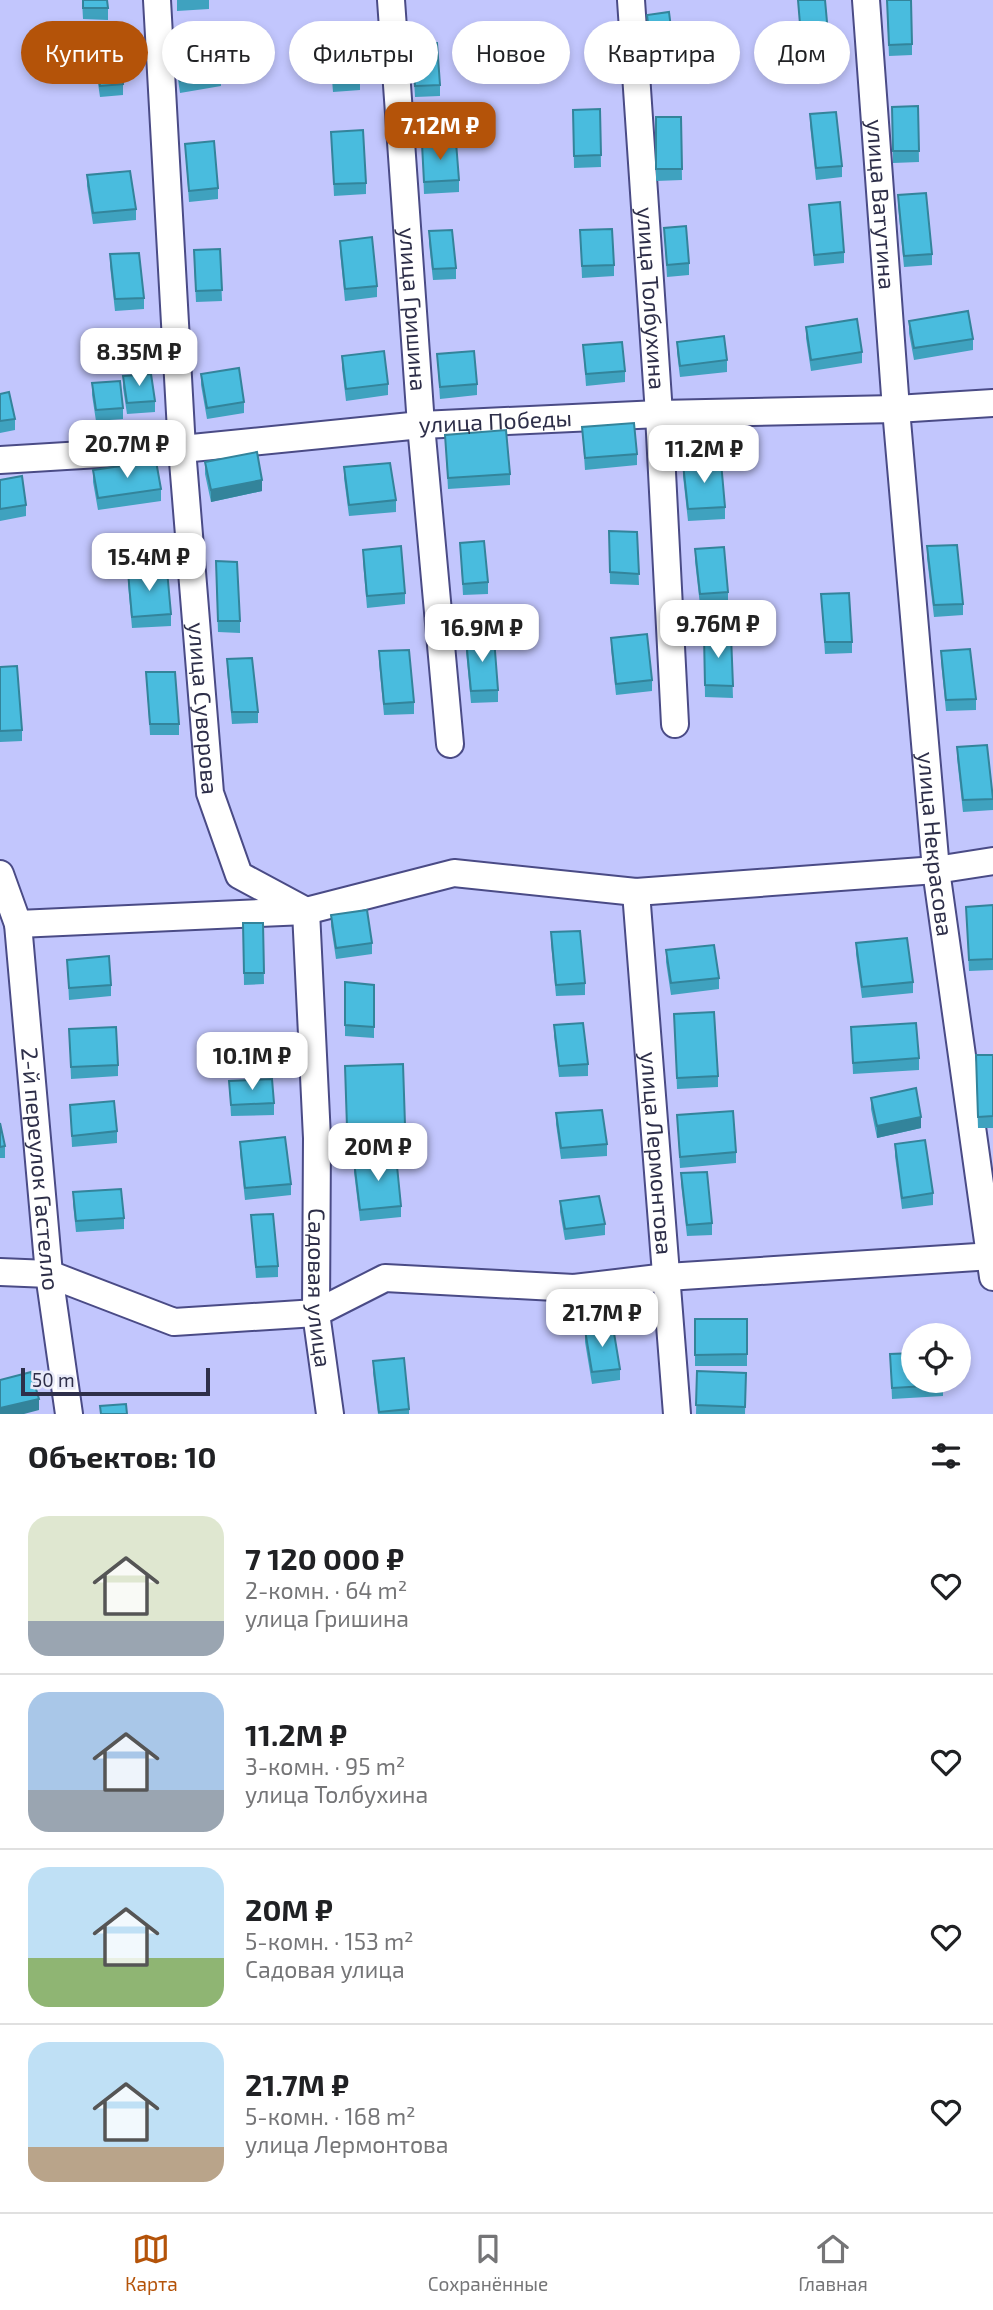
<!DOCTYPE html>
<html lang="ru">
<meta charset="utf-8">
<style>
:root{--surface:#fff;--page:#f2f2f2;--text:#202124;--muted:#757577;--line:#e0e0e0;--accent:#b45309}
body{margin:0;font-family:"Exo 2",sans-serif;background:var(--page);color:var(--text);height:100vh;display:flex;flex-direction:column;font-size:26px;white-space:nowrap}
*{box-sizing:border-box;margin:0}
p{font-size:23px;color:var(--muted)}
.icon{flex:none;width:38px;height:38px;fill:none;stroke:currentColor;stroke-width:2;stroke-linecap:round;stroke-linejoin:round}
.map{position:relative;height:1414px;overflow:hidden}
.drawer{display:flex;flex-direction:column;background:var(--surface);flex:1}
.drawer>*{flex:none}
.top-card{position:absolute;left:21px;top:21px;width:952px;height:63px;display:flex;gap:14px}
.tools{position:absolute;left:901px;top:1323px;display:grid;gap:14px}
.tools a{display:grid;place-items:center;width:70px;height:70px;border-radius:50%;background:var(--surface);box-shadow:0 4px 10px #0003;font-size:35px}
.scale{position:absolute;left:21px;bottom:18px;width:189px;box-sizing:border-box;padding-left:7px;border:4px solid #2e2f49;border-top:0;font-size:19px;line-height:24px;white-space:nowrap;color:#2e2f49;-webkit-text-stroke:5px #e9ebf9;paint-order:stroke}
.price{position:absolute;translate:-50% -60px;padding:0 16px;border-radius:14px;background:#fff;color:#222;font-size:23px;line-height:46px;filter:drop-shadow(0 2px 4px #0008)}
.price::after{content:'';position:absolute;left:50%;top:42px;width:21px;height:16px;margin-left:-10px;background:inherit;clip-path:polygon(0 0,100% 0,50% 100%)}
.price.on{background:var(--accent);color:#fff}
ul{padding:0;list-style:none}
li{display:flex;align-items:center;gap:21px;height:175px;padding:0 28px}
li+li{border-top:2px solid var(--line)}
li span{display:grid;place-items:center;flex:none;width:196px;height:140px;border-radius:21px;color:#555}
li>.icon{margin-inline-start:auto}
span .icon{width:84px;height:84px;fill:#fffc;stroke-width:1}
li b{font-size:30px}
h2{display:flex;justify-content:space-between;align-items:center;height:84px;padding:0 28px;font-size:30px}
.pill{padding:0 24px;border-radius:32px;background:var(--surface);box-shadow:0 4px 10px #0003;font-size:24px;line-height:63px}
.pill.on{background:var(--accent);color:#fff}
.dock{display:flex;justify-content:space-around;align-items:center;height:98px;border-top:2px solid var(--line);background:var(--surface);font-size:19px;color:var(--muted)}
.dock a{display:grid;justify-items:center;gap:4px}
.dock .on{color:var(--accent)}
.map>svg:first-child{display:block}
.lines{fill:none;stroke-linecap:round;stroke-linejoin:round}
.minor-casing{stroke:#4a4b86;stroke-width:30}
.minor{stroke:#fff;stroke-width:26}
.wall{fill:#3fa2bf}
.shaded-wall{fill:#33849b}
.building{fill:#49bcde;stroke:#33849b;stroke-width:2}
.labels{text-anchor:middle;stroke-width:5;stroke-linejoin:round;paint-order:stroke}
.street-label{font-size:23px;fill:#2e2f49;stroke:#e9ebf9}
</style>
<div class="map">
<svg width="993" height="1414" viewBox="0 0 993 1414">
<rect width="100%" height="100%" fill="#c2c6fd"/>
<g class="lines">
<g class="minor-casing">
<g id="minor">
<path id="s1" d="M157,0L182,449L210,793L239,875L306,911L317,1138L316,1313L330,1414"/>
<path id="s2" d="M391,0L421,425L450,744"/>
<path id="s3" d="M631,0L659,414L675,724"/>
<path id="s4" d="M866,0L896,409L936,870L993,1277"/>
<path id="s5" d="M0,460L182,449L421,425L659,414L896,409L993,403"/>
<path id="s6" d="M0,874L18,924L49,1274L69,1414"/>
<path id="s7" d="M636,892L677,1414"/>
<path d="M18,924L306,911L454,873L636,892L936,870L993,861"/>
<path d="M0,1272L49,1274L174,1322L316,1313L385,1278L574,1288L667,1277L993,1256"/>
</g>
</g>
<use href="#minor" class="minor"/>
</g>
<path class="wall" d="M82,0L108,8V20L83,19Z
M177,0H209V9L177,11Z
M798,0L828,33V45L801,47Z
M887,11L912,44V55L889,56Z
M647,15L675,60V72L653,74L647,26Z
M328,28L360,79V90L333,92Z
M94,43L123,84V95L100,97L94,55Z
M412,44L440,85V96L415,97Z
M176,53L221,75V86L180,93L176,65Z
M918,106L919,162L893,163L892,107Z
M600,109L601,167L574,168L573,110Z
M810,114L842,166V177L816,180L810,125Z
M656,117H681L682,180L656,181Z
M331,132L366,183V194L334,196Z
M185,144L218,188V199L189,202Z
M422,144L459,180V192L424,194Z
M87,175L136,209V220L93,224L87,186Z
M898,195L932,254V265L904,267L898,206Z
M809,205L844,252V263L814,266Z
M664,228L689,263V275L667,277Z
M580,230L614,265V276L582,278Z
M429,231L456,268V279L433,280L429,243Z
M340,241L377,286V297L345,301L340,252Z
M220,249L222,301L196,302L194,262Z
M110,254L144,298V309L115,311L110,266Z
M909,321L973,339V350L914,360L909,333Z
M806,327L862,352V363L811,371L806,338Z
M677,342L727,360V372L680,377L677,353Z
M583,345L625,371V382L586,386Z
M437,354L477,384V395L440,399Z
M342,356L388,384V395L346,401L342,368Z
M201,374L244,402V413L207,419L201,385Z
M123,376L155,401V412L127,414L123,388Z
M92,383L123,408V419L96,421L92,395Z
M0,394L15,419V430L0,433Z
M582,427L637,454V465L585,470Z
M445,435L510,474V485L448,489Z
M205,462L262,491L211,502L205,474Z
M683,464L725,507V519L688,521L683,476Z
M344,467L396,500V512L349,516L344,478Z
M93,470L161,489V501L98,510L93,482Z
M0,480L26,505V516L0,521Z
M609,531L637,532L639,585L610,584Z
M460,543L488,582V594L463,595Z
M927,546L963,604V615L934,617L927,558Z
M695,549L728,592V603L700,605L695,561Z
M363,550L405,593V604L367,608L363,562Z
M128,572L171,614V626L132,628L128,584Z
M216,573L240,621V633L218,632Z
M821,594L852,642V653L825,654Z
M704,635H731L733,698L705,697Z
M611,638L652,680V691L616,695L611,649Z
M466,639L498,690V702L471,703L466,651Z
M379,651L414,702V714L384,715L379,663Z
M941,651L976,699V710L946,711L941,662Z
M227,659L258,712V723L232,724L227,670Z
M0,667L22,730V741L0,742Z
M146,672L179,724V735H150Z
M957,747L993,799V810L963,812L957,758Z
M993,905V970L969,971L966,907Z
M331,915L372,943V954L336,959L331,926Z
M243,923H263L264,984L244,985Z
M551,932L585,983V995L556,996L551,944Z
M856,943L913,982V993L862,998L856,954Z
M666,950L719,978V989L671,995L666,962Z
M67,960L111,985V996L69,1000Z
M345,982L374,985V1038L345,1036Z
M674,1014L718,1076V1087L677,1089Z
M554,1025L588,1064V1076L559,1077L554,1036Z
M851,1027L919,1058V1070L853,1074Z
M69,1029L118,1065V1076L71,1079Z
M993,1055V1128H978L976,1067Z
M345,1066L405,1125V1141L347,1143Z
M229,1081L274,1103V1115L231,1116Z
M871,1098L921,1128L877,1138L871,1109Z
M70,1105L117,1131V1143L72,1147Z
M556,1113L607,1144V1156L561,1159L556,1124Z
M677,1115L736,1152V1163L680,1168Z
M0,1123L5,1146V1158H0Z
M240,1142L291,1184V1195L245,1200L240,1154Z
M895,1144L933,1193V1205L902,1209L895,1156Z
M354,1161L401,1206V1217L360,1221L354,1172Z
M681,1173L712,1223V1235L687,1236L681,1184Z
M73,1192L124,1218V1229L76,1232L73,1204Z
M560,1201L605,1224V1235L565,1240L560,1212Z
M251,1215L278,1266V1277L256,1278Z
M695,1319H747V1366H695Z
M585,1330L620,1369V1380L592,1384L585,1342Z
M890,1354L943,1381V1396L892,1399Z
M373,1361L409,1409V1414H378L373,1373Z
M697,1371L746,1373L745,1414H696Z"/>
<path class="shaded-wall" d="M262,480V491L211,502V490Z
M921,1117V1128L877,1138V1126Z
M39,1399V1410L24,1414H0V1408Z"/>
<path class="building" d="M83,0H107L108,8H83Z
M798,0H825L828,33L801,36Z
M887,0H911L912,44L889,45Z
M669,12L675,60L653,63L647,15Z
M356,26L360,79L333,81L328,28Z
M118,41L123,84L100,86L94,43Z
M437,43L440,85L415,86L412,44Z
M216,47L221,75L180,81L176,53Z
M918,106L919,151H893L892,107Z
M600,109L601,155L574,156L573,110Z
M836,112L842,166L816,168L810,114Z
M656,117H681L682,169H656Z
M363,130L366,183L334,184L331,132Z
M214,141L218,188L189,191L185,144Z
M456,142L459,180L424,182L422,144Z
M130,171L136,209L93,213L87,175Z
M926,193L932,254L904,256L898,195Z
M840,202L844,252L814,255L809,205Z
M686,226L689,263L667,265L664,228Z
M612,229L614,265L582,266L580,230Z
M452,230L456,268L433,269L429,231Z
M372,237L377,286L345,289L340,241Z
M220,249L222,290L196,291L194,250Z
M139,253L144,298L115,299L110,254Z
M968,311L973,339L914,348L909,321Z
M857,319L862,352L811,360L806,327Z
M724,336L727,360L680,366L677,342Z
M622,342L625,371L586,374L583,345Z
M384,351L388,384L346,389L342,356Z
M474,351L477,384L440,387L437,354Z
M239,368L244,402L207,408L201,374Z
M151,374L155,401L127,403L123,376Z
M120,381L123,408L96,410L92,383Z
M9,392L15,419L0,421V394Z
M634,423L637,454L585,458L582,427Z
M506,430L510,474L448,478L445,435Z
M257,452L262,480L211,490L205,462Z
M156,461L161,489L98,498L93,470Z
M721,462L725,507L688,509L683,464Z
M390,463L396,500L349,505L344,467Z
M22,476L26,505L0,509V480Z
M609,531L637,532L639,574L610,572Z
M484,541L488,582L463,584L460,543Z
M957,545L963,604L934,605L927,546Z
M401,546L405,593L367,596L363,550Z
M724,547L728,592L700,594L695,549Z
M216,561L237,562L240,621H218Z
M167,570L171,614L132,617L128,572Z
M849,593L852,642H825L821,594Z
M647,634L652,680L616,684L611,638Z
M704,635H731L733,686L705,685Z
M494,638L498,690L471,691L466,639Z
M970,649L976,699L946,700L941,651Z
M409,650L414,702L384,704L379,651Z
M252,658L258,712H232L227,659Z
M17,666L22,730L0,731V667Z
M146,672H175L179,724H150Z
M987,745L993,799L963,800L957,747Z
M993,905V959L969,960L966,907Z
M367,910L372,943L336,948L331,915Z
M243,923H263L264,973H244Z
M580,931L585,983L556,985L551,932Z
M907,938L913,982L862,987L856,943Z
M714,945L719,978L671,983L666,950Z
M109,956L111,985L69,988L67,960Z
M345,982L374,985V1027L345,1025Z
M714,1012L718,1076L677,1078L674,1014Z
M583,1023L588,1064L559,1066L554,1025Z
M916,1023L919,1058L853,1063L851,1027Z
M116,1027L118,1065L71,1067L69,1029Z
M976,1055H993V1116L978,1117Z
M403,1064L405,1125L347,1127L345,1066Z
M272,1079L274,1103L231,1105L229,1081Z
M916,1088L921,1117L877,1126L871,1098Z
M114,1101L117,1131L72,1136L70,1105Z
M602,1110L607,1144L561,1148L556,1113Z
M733,1111L736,1152L680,1157L677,1115Z
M0,1123L5,1146L0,1147Z
M285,1137L291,1184L245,1188L240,1142Z
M925,1140L933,1193L902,1198L895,1144Z
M396,1156L401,1206L360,1210L354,1161Z
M707,1172L712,1223L687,1225L681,1173Z
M121,1189L124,1218L76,1221L73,1192Z
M599,1196L605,1224L565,1229L560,1201Z
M273,1214L278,1266L256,1267L251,1215Z
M695,1319H747V1354L695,1355Z
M613,1327L620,1369L592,1372L585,1330Z
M914,1353V1381H943V1385L892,1388L890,1354Z
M404,1358L409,1409L379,1412L373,1361Z
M697,1371L746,1373L745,1407L696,1405Z
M31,1372L39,1399L0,1408V1380Z
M126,1404L127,1414H101L100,1406Z"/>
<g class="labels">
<g class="street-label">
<text dy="8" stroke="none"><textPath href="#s4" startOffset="205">улица Ватутина</textPath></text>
<text dy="8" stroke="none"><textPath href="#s3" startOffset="299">улица Толбухина</textPath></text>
<text dy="8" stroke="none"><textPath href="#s2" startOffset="310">улица Гришина</textPath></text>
<text dy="8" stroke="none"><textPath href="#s5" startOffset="497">улица Победы</textPath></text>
<text dy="8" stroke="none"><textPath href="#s1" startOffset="710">улица Суворова</textPath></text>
<text dy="8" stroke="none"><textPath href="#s4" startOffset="847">улица Некрасова</textPath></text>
<text dy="8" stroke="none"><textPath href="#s7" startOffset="262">улица Лермонтова</textPath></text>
<text dy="8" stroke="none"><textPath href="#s6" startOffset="299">2-й переулок Гастелло</textPath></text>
<text dy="8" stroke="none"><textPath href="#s1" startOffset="1335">Садовая улица</textPath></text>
</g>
</g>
</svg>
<div class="tools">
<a><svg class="icon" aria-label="locate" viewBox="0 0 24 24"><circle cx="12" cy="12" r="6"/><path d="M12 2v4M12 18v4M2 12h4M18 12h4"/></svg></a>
</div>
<div class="scale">50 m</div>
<b class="price on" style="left:440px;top:162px">7.12M ₽</b>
<b class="price" style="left:139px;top:388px">8.35M ₽</b>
<b class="price" style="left:127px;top:480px">20.7M ₽</b>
<b class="price" style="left:704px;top:485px">11.2M ₽</b>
<b class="price" style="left:149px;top:593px">15.4M ₽</b>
<b class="price" style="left:718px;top:660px">9.76M ₽</b>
<b class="price" style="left:482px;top:664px">16.9M ₽</b>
<b class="price" style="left:252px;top:1092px">10.1M ₽</b>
<b class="price" style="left:378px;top:1183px">20M ₽</b>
<b class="price" style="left:602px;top:1349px">21.7M ₽</b>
<div class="top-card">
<a class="pill on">Купить</a>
<a class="pill">Снять</a>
<a class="pill">Фильтры</a>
<a class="pill">Новое</a>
<a class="pill">Квартира</a>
<a class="pill">Дом</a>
</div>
</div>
<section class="drawer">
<h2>Объектов: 10<svg class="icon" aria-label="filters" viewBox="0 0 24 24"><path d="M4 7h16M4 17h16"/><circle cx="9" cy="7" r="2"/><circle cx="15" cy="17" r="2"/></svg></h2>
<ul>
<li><span style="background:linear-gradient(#dfe7d0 75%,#9aa5b1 0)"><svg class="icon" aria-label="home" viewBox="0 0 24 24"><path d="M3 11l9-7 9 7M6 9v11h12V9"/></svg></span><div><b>7 120 000 ₽</b><p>2-комн. · 64 m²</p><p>улица Гришина</p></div><svg class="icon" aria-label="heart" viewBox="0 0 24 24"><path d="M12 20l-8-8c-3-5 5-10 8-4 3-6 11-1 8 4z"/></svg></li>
<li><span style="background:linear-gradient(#a9c7e8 70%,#9aa5b1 0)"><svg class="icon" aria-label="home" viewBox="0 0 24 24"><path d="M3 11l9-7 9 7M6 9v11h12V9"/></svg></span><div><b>11.2M ₽</b><p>3-комн. · 95 m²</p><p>улица Толбухина</p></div><svg class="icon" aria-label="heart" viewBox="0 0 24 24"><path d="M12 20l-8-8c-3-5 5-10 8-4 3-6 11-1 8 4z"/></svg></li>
<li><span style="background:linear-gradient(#bfe0f5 65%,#8fb573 0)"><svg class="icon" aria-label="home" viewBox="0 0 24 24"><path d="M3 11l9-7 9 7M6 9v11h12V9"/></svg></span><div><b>20M ₽</b><p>5-комн. · 153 m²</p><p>Садовая улица</p></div><svg class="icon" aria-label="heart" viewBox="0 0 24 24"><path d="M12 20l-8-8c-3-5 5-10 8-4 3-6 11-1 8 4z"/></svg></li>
<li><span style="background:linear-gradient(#bfe0f5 75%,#b9a48a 0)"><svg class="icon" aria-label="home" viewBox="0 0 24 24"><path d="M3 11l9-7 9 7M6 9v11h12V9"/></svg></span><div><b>21.7M ₽</b><p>5-комн. · 168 m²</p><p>улица Лермонтова</p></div><svg class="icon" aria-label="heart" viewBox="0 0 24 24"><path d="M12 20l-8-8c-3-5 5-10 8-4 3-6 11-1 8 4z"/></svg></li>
</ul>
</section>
<nav class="dock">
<a class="on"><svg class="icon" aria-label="map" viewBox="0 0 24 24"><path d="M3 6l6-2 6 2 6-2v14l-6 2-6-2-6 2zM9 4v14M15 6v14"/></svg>Карта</a>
<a><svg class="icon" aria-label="saved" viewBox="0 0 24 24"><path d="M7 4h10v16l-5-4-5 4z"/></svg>Сохранённые</a>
<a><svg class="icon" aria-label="home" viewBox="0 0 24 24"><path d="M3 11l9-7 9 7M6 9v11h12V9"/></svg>Главная</a>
</nav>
